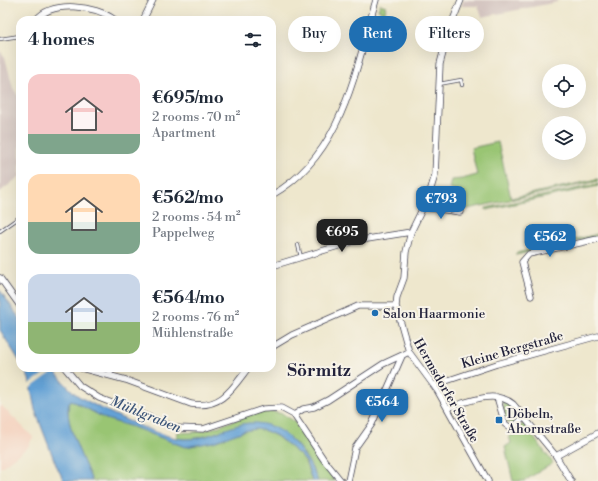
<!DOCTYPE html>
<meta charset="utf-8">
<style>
:root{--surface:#fff;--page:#f6f6f7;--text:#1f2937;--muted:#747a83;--accent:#1f6fb2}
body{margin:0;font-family:"Libre Bodoni",serif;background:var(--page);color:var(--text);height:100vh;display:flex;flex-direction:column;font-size:15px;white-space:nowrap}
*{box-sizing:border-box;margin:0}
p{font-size:13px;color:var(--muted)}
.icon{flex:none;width:22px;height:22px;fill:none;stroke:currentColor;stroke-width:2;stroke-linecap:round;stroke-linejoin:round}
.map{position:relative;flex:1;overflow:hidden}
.details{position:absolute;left:16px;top:16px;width:260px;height:356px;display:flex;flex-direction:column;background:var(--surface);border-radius:12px;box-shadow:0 4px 16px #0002}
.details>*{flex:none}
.top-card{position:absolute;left:288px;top:16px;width:250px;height:36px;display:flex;gap:8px}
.controls{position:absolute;left:542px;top:64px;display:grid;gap:8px}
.controls a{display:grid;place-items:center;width:44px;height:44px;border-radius:50%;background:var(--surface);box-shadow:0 4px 16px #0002;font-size:20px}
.price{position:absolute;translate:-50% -34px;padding:0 9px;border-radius:8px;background:var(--accent);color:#fff;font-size:13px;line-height:26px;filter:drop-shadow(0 1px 2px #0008)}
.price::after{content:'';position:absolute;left:50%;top:24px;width:12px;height:9px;margin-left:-6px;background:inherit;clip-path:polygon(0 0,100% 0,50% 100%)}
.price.active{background:#222;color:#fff}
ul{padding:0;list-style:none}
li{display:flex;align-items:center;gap:12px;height:100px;padding:0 12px}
li span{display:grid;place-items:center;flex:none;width:112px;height:80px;border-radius:12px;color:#555}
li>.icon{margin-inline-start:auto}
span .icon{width:48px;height:48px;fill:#fffc;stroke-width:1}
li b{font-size:17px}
h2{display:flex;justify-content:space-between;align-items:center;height:48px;padding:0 12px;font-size:17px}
.chip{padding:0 14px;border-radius:18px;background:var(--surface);box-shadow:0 4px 16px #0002;font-size:14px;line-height:36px}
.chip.active{background:var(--accent);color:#fff}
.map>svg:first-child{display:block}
.built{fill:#f4d3c0}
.industrial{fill:#d0c0bc}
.green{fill:#99c573;stroke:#5e7457}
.water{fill:#64a1d5;stroke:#436288}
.pier{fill:#eee7cd}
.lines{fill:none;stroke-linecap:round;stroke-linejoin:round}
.lane-casing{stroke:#414051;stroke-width:4}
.street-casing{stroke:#414051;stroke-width:7}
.lane{stroke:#fff;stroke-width:2.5}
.street{stroke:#fff;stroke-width:5.5}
.poi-dot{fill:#1f6fb2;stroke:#f7f3e8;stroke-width:1.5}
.labels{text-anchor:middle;stroke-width:4;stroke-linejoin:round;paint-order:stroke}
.poi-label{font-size:13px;fill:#22223b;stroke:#f7f3e8;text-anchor:start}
.street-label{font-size:13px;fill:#22223b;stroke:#f7f3e8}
.water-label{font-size:14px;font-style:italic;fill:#3c5579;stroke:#f7f3e8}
.district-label{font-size:17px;font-weight:bold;fill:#22223b;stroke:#f7f3e8}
</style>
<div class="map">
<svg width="598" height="481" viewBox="0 0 598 481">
<rect width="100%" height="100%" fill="#f7f3e8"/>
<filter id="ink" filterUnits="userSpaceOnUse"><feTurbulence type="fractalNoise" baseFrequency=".025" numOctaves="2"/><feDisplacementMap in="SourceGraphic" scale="8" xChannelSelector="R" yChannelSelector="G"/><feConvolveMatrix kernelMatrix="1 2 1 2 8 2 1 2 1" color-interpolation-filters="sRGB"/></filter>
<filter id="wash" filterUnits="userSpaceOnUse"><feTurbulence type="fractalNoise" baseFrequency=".012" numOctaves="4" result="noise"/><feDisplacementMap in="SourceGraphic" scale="16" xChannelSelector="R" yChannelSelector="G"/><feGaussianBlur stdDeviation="0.9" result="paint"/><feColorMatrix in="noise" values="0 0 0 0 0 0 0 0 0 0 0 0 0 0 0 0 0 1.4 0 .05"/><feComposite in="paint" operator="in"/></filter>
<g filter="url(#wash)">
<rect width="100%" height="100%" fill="#eee7cd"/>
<path class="built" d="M0,404L33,437L28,447L0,468Z"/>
<path class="industrial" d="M464,0H557V2L482,17L478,6H461Z
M0,51L5,57L13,88L20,99V176L0,192Z"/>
<path class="green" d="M380,4L386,6L385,14L397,17L396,20H392L380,16L381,11L378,10Z
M498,142L511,198L598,179V181L458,211L451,210L455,191L449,189L451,180L462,179L477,175L471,148Z
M598,184V186L486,210V208Z
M598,234V236L516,255V253Z
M71,400L106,419L133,427L185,447L213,442L244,431L256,429L266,431L276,436L301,456L305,462L312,481H92C86,466 59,413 71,400Z
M502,401C510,404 515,410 517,418L514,423L507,422Z
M270,411L283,414L294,421L335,481H318C307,455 294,434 265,426C257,424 250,422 241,425C219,430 200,442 176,438L178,432C215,436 237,413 270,411Z
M523,423L553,463L524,481H513L505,447L511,443L509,436L523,432L520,428Z"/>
<path class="water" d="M0,290L20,319V362L0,330Z
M24,368H53C58,376 70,390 77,395C95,407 164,439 184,439C205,440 222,429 242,424C281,416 305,451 318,481H312L306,462L301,456L277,436L266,431L256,429L244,431L213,442L185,447L133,427L106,419L71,400C59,413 86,466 92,481H64L56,465L35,410L29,379Z"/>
<path class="pier" d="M52,368L57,369L29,389L28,385Z"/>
</g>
<g filter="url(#ink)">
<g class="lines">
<g class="lane-casing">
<path id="lane" d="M0,39L20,36
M439,84L461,80L462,85
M0,231L20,217
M298,245L301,257"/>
</g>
<g class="street-casing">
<path id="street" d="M461,0L449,30L440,64L435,175L429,195L411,232L406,252L404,278L397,297L396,306L409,352L437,390L488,481
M36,20C52,0 95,5 115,20
M143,20L153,0
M272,195C343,155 355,71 376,0
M424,207L460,212
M272,266L355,241L411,232
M0,278L20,306
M531,296L522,262L529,254L598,239
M272,347L292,335L358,306H396
M65,368L80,386L99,398L177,428L203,429L263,409L281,408L294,415L324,460L341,481
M81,368L126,380L191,404C221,409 232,389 248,368
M109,375L112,368
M434,385L497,364L598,336
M497,397L505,424L509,427L516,425L524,417
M447,408C467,402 495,389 513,404L556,456L598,433
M294,415L303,409L314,407L328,400L383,364L409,352
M556,456L571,481
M348,481L355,448L372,424L402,356"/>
</g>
<use href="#lane" class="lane"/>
<use href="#street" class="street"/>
</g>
</g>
<g class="poi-dot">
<circle cx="375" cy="313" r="4"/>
<rect x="495" y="416" width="8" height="8" rx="2"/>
</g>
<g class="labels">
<g class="poi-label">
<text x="383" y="318">Salon Haarmonie</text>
<text x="507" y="418">Döbeln,<tspan x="507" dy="15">Ahornstraße</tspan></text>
</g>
<g class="street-label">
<text transform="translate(512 349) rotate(-16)" y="5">Kleine Bergstraße</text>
<text transform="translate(447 390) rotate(60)" y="5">Hermsdorfer Straße</text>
</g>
<g class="water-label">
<text transform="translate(146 414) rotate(22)" y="5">Mühlgraben</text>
</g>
<g class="district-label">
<text x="319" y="376">Sörmitz</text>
</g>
</g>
</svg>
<div class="controls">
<a><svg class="icon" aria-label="locate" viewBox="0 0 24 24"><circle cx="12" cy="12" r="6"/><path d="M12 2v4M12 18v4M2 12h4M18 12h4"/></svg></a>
<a><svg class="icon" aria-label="layers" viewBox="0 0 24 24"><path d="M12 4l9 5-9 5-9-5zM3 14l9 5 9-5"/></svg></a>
</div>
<b class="price" style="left:441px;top:220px">€793</b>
<b class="price active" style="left:342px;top:253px">€695</b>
<b class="price" style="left:550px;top:258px">€562</b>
<b class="price" style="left:382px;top:423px">€564</b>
<div class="top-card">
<a class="chip">Buy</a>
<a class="chip active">Rent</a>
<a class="chip">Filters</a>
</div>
<section class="details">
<h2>4 homes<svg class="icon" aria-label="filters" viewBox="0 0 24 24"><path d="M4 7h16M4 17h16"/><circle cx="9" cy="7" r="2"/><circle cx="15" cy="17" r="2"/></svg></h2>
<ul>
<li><span style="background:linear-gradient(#f6c9c9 75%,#7fa58c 0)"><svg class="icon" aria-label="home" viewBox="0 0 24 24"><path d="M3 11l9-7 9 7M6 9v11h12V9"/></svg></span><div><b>€695/mo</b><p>2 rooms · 70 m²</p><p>Apartment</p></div></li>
<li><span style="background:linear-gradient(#ffd9b3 60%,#7fa58c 0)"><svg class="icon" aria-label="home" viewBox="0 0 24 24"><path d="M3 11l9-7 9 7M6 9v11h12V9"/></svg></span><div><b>€562/mo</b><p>2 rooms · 54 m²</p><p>Pappelweg</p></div></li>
<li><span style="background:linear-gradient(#c9d6e8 60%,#8fb573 0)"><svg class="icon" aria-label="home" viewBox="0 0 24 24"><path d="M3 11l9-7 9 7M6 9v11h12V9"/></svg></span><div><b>€564/mo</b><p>2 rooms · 76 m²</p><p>Mühlenstraße</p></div></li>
</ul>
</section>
</div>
